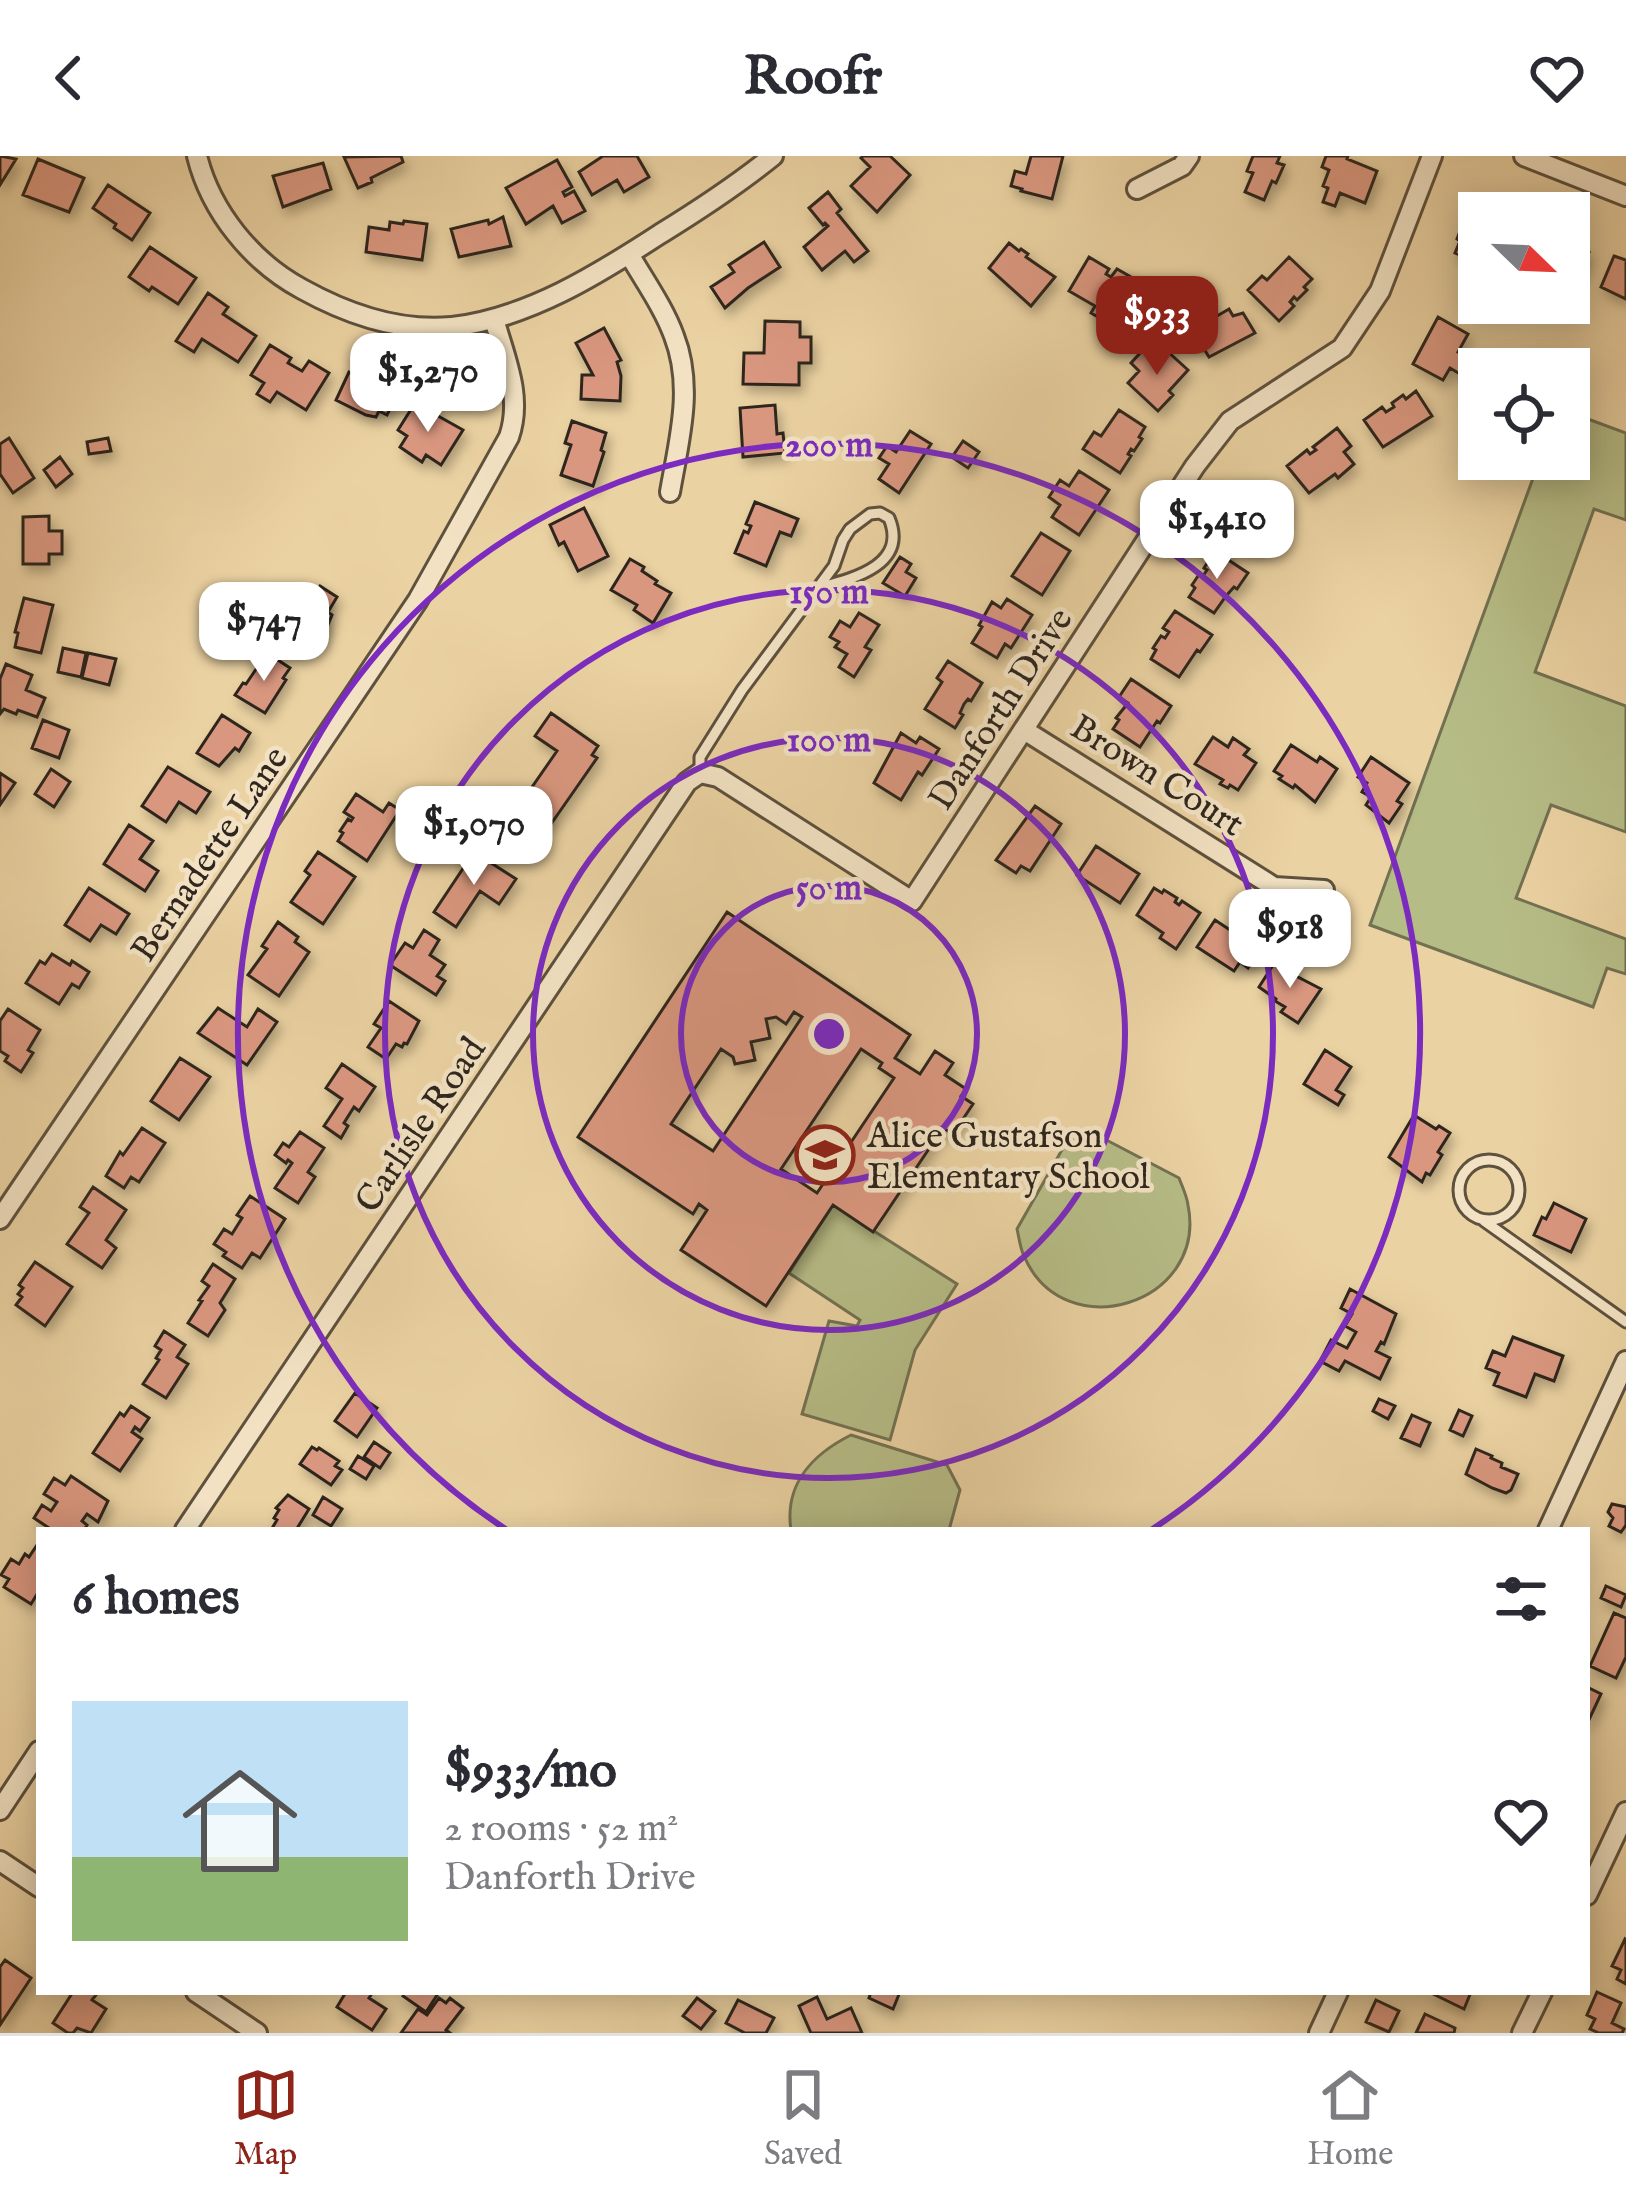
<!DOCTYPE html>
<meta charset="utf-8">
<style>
:root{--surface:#fff;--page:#f7f7f7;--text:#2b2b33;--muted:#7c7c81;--line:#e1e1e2;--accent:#8f2418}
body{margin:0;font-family:"IM FELL English",serif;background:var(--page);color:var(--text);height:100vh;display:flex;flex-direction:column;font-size:45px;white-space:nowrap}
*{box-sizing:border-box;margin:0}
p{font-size:39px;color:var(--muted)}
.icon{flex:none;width:66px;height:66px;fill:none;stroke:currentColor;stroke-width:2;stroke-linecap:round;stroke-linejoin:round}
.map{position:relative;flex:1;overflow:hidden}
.sheet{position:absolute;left:36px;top:1371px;width:1554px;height:468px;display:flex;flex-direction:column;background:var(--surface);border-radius:0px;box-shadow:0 6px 30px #0003}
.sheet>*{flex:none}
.needle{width:78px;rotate:113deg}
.fabs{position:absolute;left:1458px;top:36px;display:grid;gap:24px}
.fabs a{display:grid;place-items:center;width:132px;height:132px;border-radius:0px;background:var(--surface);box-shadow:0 6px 30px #0003;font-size:60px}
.price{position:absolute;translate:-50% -102px;padding:0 27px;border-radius:24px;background:#fff;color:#222;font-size:39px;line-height:78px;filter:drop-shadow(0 3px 6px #0008)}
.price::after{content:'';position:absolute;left:50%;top:72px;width:36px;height:27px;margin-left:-18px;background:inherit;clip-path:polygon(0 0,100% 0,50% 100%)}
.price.current{background:var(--accent);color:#fff}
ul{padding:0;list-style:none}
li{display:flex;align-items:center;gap:36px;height:300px;padding:0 36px}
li+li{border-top:3px solid var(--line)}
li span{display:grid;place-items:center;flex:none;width:336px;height:240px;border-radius:0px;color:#555}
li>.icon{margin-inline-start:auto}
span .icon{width:144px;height:144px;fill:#fffc;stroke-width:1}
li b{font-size:51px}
h2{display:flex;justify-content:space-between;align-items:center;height:144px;padding:0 36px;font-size:51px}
header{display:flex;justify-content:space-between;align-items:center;height:156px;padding:0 36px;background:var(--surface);font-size:54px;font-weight:700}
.tab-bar{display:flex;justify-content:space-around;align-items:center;height:168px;border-top:3px solid var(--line);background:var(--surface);font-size:33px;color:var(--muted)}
.tab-bar a{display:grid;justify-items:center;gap:6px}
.tab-bar .current{color:var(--accent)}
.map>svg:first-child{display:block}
.green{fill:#b6bc86;stroke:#727152;stroke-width:3}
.building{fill:#d9977f;stroke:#2f261d;stroke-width:3;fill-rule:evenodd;filter:url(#shadow)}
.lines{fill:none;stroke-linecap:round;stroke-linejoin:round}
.service-casing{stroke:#5e513e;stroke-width:15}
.minor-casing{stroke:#5e513e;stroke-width:24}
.service{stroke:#f2e2c3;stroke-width:9}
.minor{stroke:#f2e2c3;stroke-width:18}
.ring{fill:none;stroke:#7b2cbf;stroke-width:6}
.labels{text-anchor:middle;stroke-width:9;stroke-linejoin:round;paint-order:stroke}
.street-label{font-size:36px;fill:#2f261d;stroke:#f2e2c3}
.poi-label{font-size:36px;fill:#2f261d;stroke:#f2e2c3;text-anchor:start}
.centre{fill:#7b2cbf;stroke:#f2e2c3;stroke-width:6}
.ring-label{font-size:36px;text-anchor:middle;font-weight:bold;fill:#7b2cbf;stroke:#f2e2c3;stroke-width:9;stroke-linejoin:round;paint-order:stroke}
</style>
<header><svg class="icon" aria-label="back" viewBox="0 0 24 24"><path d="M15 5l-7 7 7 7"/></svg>Roofr<svg class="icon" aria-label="heart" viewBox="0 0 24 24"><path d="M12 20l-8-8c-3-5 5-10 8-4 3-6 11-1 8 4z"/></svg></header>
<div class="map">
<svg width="1626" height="1877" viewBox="0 0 1626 1877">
<defs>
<filter id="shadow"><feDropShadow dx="4" dy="7" stdDeviation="6" flood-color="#0004"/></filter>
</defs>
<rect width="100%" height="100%" fill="#ebd2a2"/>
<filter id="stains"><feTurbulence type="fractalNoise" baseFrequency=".00167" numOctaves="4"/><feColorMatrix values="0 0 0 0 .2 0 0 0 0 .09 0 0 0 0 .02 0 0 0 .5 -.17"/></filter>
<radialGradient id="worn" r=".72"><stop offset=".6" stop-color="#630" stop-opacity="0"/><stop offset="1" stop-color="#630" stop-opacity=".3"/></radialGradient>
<path class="green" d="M1569,256L1626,277V364L1594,353L1535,516L1626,550V676L1551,649L1516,742L1626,783V818L1607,812L1593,851L1370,769L1540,303H1569Z
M1093,977L1179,1022C1182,1030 1187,1040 1188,1049C1208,1148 1064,1193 1024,1100C1020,1092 1019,1081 1017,1073L1067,985Z
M833,1049L957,1128L915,1194L890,1284L802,1258L829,1165L857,1170L860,1164L789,1117Z
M851,1279L947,1309L960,1334L949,1374H791C784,1328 813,1298 851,1279Z"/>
<path class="building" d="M0,0L16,3L0,29Z
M401,0L403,6L371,22L372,26L358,32L344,1Z
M603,0H637L649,21L624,36L617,24L592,39L579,16Z
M863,0H890L910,19L877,56L851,30L870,11L861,2Z
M1031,0H1063L1052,43L1021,35L1022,33L1011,30L1015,15L1026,18Z
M1253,0H1280L1277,7L1284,9L1276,27L1272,25L1264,44L1245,36L1253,17L1247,15Z
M1326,0H1348L1347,3L1377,15L1365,47L1340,37L1335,50L1323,46L1328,32L1323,30L1329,14L1322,11Z
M38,3L84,22L69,56L23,39Z
M557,4L572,31L563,36L565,40L574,35L585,55L562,67L553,50L526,68L506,32Z
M323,7L331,33L283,51L273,20Z
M108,29L150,57L132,84L114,72L116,68L93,52Z
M828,36L841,53L837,57L868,95L854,106L845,95L822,114L804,91L828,70L825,67L823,69L809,52Z
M1472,45L1501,57H1479V107L1455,97L1460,85L1457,83Z
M503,61L511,90L459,101L451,73L488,64L489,68Z
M404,65L427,68L422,104L366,96L369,71L389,74L390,66L403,68Z
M1569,85L1574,87L1573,90L1589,96L1580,119L1569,114Z
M764,86L780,111L748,132L725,152L711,131L734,116L729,109Z
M1009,87L1019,95L1021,93L1028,98L1026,101L1055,121L1031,150L989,112Z
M150,91L196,122L178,148L152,131L149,135L129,121Z
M1614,100L1626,104V143L1601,131Z
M1089,101L1109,113L1106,118L1111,121L1117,113L1138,125L1112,169L1091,157L1095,150L1069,135Z
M1289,101L1312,123L1304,131L1307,134L1297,144L1294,141L1290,146L1294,150L1279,165L1248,134L1262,120L1267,124Z
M208,137L228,151L223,158L256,180L238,206L202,183L194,196L176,185Z
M1210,148L1217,160L1229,153L1233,160L1243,157L1255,177L1209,201L1193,175L1204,168L1196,156Z
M1438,161L1468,178L1458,196L1474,204L1465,221L1450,212L1443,224L1413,208Z
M765,165L800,166V181H811V207H799V229L743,228L744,197H764Z
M604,172L621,204L617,206L621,220L620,245L581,243L582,219H593L576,187Z
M270,189L291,202L288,207L302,215L309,205L329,217L306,254L277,236L270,246L257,238L264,227L251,219Z
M1143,194L1155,206L1166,194L1188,214L1169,235L1173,239L1158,255L1128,227L1139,215L1131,207Z
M349,216L397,239L387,259L379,255L376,261L366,259L336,244Z
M1416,235L1432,260L1383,291L1364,264L1382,251L1386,256L1394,251L1392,247L1403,239L1406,243Z
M415,247L463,274L441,309L426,299L422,306L400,291L407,280L398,274Z
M775,249L777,278L783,277L785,297L743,301L740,252Z
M1119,254L1145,271L1139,281L1142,283L1134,295L1131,293L1128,298L1131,300L1120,317L1083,293L1094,276L1101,280Z
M572,265L606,277L601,294L604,296L593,330L561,319L571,289L565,287Z
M1337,272L1351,290L1344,296L1354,308L1338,322L1335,318L1309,337L1287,310L1307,294L1310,298L1316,294L1313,291Z
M910,275L931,288L899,337L879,323L889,308L879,302L887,290L896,296Z
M9,282L34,322L13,337L0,318V288Z
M108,282L111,295L89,298L87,286Z
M963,285L979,296L968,312L952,301Z
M60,301L72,318L56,331L44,314Z
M1079,315L1109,334L1079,379L1052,361L1060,349L1049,341L1060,324L1069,330Z
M1264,333L1287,349L1255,393L1228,375L1239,358L1245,362L1250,354L1246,352L1254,341L1257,343Z
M755,346L798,363L791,380L780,376L766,410L735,397L744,375L748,377L751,370L746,368Z
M584,352L608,400L578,415L564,386L559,389L550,369Z
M49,360V375H62V398H49V408H23V361Z
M1041,377L1070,395L1042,439L1012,420Z
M1215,395L1248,417L1237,433L1234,431L1226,440L1214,457L1189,441L1195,432L1192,429L1200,417L1203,420L1207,414L1204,412Z
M900,401L911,408L906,416L916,422L905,440L883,427Z
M630,403L644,411L642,415L657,425L655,428L671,437L653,467L634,454L637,449L611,434Z
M320,430L337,441L328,456L332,459L327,471L317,487L293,471Z
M24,442L53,449L41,497L15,491L18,477L15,476Z
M1007,443L1032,459L1011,492L1005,488L997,502L972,487L982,471L979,469L992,446L1001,452Z
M1175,455L1212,479L1200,496L1197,494L1179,521L1151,503L1156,494L1153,492L1161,480L1165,482L1169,476L1163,472Z
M859,457L879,469L865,491L871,494L854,521L839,511L847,498L835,491L839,486L830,481L840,465L850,471Z
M63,492L86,497L81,521L58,516Z
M88,497L116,503L109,529L82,522Z
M267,497L290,512L283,522L286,524L265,557L235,539L243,527L246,528Z
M948,505L982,527L971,545L968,543L964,548L960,557L963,559L955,572L925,553L942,526L937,522Z
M6,508L32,519L26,534L45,542L37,561L18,554L16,558L4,553L0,558V523Z
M1131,523L1171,550L1160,567L1157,565L1140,591L1113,573L1119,564L1116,562L1128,547L1119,541Z
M551,557L598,590L592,599L597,602L551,668L521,647L557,595L535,580Z
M222,559L250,577L239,595L235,592L219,610L197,597Z
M43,564L69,574L59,602L32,592Z
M901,577L916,587L920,581L939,593L922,619L918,616L901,644L874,627Z
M1213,581L1228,591L1233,582L1249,593L1244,599L1256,607L1238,634L1230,629L1228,632L1220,628L1223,624L1195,608Z
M1291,589L1317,606L1320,601L1337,613L1315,646L1295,629L1293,632L1279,623L1282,620L1274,615Z
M1371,601L1409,627L1397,645L1402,648L1389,667L1366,649L1371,641L1362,636L1367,627L1358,621Z
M168,611L210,636L196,657L179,646L166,666L142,650Z
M51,613L70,626L54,651L35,638Z
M0,617L15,627L0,649Z
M356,638L383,656L389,647L400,654L367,705L338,685L343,677L340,675L348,663L351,665L353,662L344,656Z
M1035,650L1061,668L1030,715L1021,710L1016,717L996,704Z
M129,669L153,685L140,703L158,715L145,735L104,708Z
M1096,690L1139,718L1120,747L1077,719Z
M318,696L355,721L323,768L291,746L310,719L305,715Z
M474,696L516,723L499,748L480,735L456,771L434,756Z
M89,732L129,758L116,778L101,769L90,785L65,769Z
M1154,732L1162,737L1164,734L1177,742L1175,746L1179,749L1182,745L1200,757L1176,793L1160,782L1163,777L1137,759Z
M727,756L910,879L895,902L920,918L935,895L953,907L945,919L966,933L961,940L973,948L953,978L943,972L873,1076L833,1049L766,1150L681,1094L707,1054L699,1048L693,1058L578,981ZM794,856L802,861L713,995L671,968L721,893L733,901L735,908L755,904L751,886L770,882L766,863L776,861L786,868ZM861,893L882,907L879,912L894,922L817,1037L781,1013Z
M1215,764L1260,794L1248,812L1240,806L1234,815L1197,791Z
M278,766L298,781L295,786L309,796L279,840L248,819L267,793L262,790Z
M424,774L439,784L430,799L445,809L437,820L445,825L436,839L390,809L405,787L413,792Z
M52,798L70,809L72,805L89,816L79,832L72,828L59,848L26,827L40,805L45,808Z
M1275,806L1284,811L1286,808L1298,817L1296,820L1321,833L1298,867L1281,856L1285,851L1275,845L1276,843L1259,831Z
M389,845L419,865L407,888L404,887L402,891L396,888L386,903L368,891L381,872L374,868Z
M218,852L247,871L258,853L277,866L247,909L198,877Z
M8,853L40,874L28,894L33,897L21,916L5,905L8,900L0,895V865Z
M1325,894L1351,911L1336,934L1344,939L1338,949L1304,928Z
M180,902L210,921L179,964L151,945Z
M342,908L375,931L359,955L354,951L344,967L348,970L341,982L324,970L342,943L326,932Z
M1414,959L1436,973L1439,970L1450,977L1438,996L1442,999L1430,1019L1426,1017L1422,1026L1389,1001Z
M142,972L165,987L139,1026L131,1021L124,1032L106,1020L120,996L123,999Z
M300,976L324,992L308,1016L315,1021L298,1047L275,1032L292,1007L288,1004L286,1007L275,999L283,987L289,991Z
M93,1031L126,1054L106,1084L116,1092L102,1112L67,1088L89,1057L80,1051Z
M250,1040L285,1063L260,1102L252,1097L242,1112L223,1100L226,1096L214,1088L224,1073L232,1078L242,1062L237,1059Z
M1554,1047L1586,1063L1571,1096L1534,1079L1542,1061L1546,1063Z
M35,1106L72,1131L45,1170L16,1149L22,1141L18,1138L23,1132L19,1129Z
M213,1108L235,1123L220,1147L225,1154L208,1180L188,1167L202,1145L199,1144L209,1130L202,1125Z
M1350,1133L1396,1158L1384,1188L1381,1186L1376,1195L1390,1202L1380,1223L1345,1205L1339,1215L1320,1205L1331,1184L1347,1192L1356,1176L1345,1170L1352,1158L1341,1152Z
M164,1175L185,1189L177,1201L188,1208L166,1242L143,1228L159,1204L156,1202L161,1194L155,1190Z
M1513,1181L1563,1200L1554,1225L1535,1218L1526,1241L1494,1229L1499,1217L1486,1212L1493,1195L1505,1200Z
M355,1237L377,1252L357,1281L335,1265Z
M1379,1243L1395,1250L1388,1263L1373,1255Z
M131,1250L149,1262L140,1275L135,1271L132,1276L142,1283L120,1315L93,1297L120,1257L124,1260Z
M1459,1254L1472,1260L1463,1280L1450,1274Z
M1412,1259L1430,1267L1420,1290L1401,1282Z
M374,1286L390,1297L380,1312L364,1301Z
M312,1291L317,1294L319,1292L339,1305L335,1310L342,1314L331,1329L300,1308Z
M1476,1293L1492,1300L1491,1302L1502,1307L1501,1311L1518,1318L1511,1334L1506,1337L1492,1332L1466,1318Z
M358,1300L374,1310L366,1323L350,1313Z
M71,1320L108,1345L98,1366L87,1358L82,1365L87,1369L84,1374H52L34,1362L42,1349L51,1355L57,1346L44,1338L54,1322L65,1329Z
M288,1339L309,1353L296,1374H271L277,1364L274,1362L279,1354L276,1352Z
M323,1341L342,1353L331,1370L313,1359Z
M1612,1348L1626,1351V1369L1621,1376L1609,1370L1613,1362L1608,1356Z
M39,1386V1435L31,1448L4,1431L9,1423L1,1419L11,1403L19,1408L25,1398L29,1401Z
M1606,1430L1626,1439L1621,1451L1601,1442Z
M1614,1457L1626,1462V1501L1616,1522L1590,1510Z
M1587,1531L1601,1538L1587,1568Z
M1625,1783L1626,1784V1828L1617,1823L1621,1814L1612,1810Z
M5,1804L31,1822L0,1869V1811Z
M73,1836H91L96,1839L92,1844L106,1853L91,1877L77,1872L73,1877H68L53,1867Z
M346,1836H373L369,1842L386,1853L372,1874L337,1851Z
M405,1836H439L426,1856L403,1840Z
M900,1836L893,1853L869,1842L871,1836Z
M1429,1836H1471L1464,1853Z
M1597,1836L1621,1847L1612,1867L1624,1873L1622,1877H1599L1590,1873L1595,1863L1587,1859Z
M817,1841L827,1863L851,1852L862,1877H811L799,1850Z
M439,1842L446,1847L450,1842L463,1852L446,1874L450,1877H401L418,1853L427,1859Z
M697,1842L715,1855L701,1873L683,1860Z
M738,1844L774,1862L766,1877H745L726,1867Z
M1376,1844L1399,1855L1389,1876L1366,1866Z
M1425,1858L1455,1872L1454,1877H1416Z"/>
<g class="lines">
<g class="service-casing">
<path id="service" d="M700,617V601L742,534L834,410L843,384L850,373L870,358L880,357L889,362C909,410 851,423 818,432
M1459 1034a30 30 0 1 1 60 0a30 30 0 1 1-60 0Z
M1484,1065L1626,1166"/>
</g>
<g class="minor-casing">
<path id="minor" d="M197,0C211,56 252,106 302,133C347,158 400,176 452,171C528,162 597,119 660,78C699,54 737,29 773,0
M1524,0L1626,40
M1137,33L1182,10L1189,0
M629,98C644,124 664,152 674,180C694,231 679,284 670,336
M1024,574L1274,731L1324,734
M0,1063L418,444L509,281C523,241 505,202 494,163
M185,1374L687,626L700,617L718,621L912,745L1195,310L1230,265L1342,192L1380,135L1432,0
M1548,1374L1626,1205
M0,1654L39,1595
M0,1705L39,1731
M1587,1739L1626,1656
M196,1836L257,1877
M1319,1877L1338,1836
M1522,1877L1542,1836"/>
</g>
<use href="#service" class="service"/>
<use href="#minor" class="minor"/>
</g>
<g class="ring">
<circle cx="829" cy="878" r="148"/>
<circle cx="829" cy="878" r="296"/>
<circle cx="829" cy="878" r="444"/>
<path d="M507 1374A591 591 0 1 1 1151 1374"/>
</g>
<defs>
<g id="school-ring" transform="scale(3)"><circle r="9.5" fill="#f2e2c3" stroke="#8f2418" stroke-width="1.5"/><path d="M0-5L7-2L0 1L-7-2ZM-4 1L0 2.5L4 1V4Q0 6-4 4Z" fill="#8f2418"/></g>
</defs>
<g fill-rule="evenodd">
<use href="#school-ring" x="825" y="999"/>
</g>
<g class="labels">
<g class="street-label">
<text transform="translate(999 552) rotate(-57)" y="13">Danforth Drive</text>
<text transform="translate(1158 618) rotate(32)" y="13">Brown Court</text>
<text transform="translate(208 697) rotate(-56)" y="13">Bernadette Lane</text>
<text transform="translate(419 968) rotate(-56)" y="13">Carlisle Road</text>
</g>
<g class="poi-label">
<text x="867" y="991">Alice Gustafson<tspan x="867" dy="41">Elementary School</tspan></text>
</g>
</g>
<circle cx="829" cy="878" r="18" class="centre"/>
<g class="ring-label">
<text x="829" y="300">200 m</text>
<text x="829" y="447">150 m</text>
<text x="829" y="595">100 m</text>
<text x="829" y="743">50 m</text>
</g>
<rect width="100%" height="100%" filter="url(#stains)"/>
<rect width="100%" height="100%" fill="url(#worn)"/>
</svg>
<div class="fabs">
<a><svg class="needle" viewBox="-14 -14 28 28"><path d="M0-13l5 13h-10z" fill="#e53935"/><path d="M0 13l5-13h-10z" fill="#7c7c81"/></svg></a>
<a><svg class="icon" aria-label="locate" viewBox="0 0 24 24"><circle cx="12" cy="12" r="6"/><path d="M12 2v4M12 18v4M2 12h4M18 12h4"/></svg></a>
</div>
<b class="price current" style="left:1157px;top:222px">$933</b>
<b class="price" style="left:428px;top:279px">$1,270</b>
<b class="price" style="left:1217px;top:426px">$1,410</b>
<b class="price" style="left:264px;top:528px">$747</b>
<b class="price" style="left:474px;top:732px">$1,070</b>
<b class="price" style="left:1290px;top:835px">$918</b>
<section class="sheet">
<h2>6 homes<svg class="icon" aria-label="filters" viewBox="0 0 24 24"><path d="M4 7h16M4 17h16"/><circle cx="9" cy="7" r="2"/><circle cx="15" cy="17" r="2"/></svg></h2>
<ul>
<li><span style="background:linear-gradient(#bfe0f5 65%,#8fb573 0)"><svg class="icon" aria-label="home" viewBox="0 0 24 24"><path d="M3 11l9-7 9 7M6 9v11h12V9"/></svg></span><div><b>$933/mo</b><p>2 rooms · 52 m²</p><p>Danforth Drive</p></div><svg class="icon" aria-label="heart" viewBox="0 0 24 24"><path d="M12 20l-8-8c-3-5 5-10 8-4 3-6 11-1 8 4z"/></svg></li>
</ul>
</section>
</div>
<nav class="tab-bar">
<a class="current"><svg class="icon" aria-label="map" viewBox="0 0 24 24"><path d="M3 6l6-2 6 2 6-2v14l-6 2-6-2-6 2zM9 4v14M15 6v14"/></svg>Map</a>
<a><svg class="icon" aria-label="saved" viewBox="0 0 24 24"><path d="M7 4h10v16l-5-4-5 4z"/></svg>Saved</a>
<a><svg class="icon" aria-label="home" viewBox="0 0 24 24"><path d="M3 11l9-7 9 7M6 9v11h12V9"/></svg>Home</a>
</nav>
